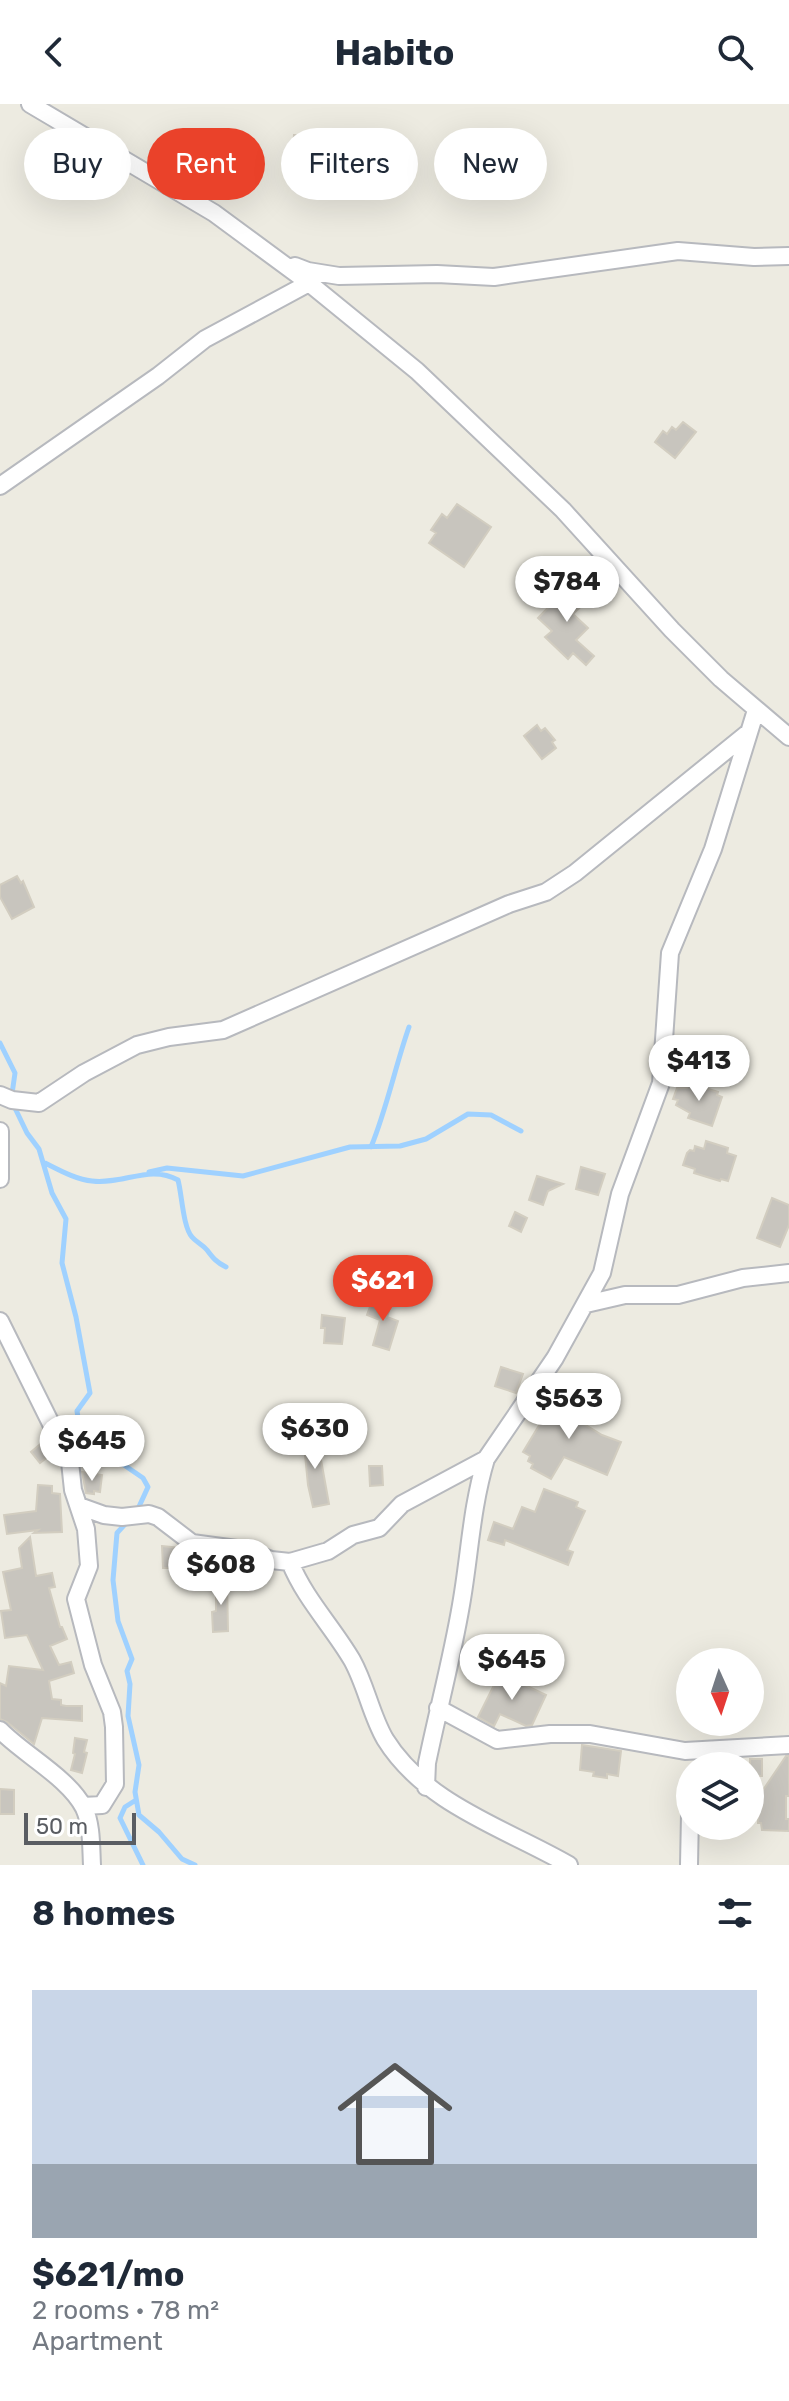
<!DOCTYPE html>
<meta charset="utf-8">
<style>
:root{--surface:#fff;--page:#f2f2f3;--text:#1f2937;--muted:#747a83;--accent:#ea422a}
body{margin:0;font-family:Rubik,sans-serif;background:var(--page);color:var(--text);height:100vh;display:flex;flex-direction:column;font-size:30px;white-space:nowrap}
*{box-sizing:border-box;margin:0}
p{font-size:26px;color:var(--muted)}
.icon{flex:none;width:44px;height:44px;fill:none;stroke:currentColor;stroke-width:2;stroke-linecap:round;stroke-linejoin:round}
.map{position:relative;height:1761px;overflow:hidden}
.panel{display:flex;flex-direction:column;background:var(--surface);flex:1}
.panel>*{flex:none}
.top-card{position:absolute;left:24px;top:24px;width:742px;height:72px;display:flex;gap:16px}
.needle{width:52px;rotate:177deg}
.controls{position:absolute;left:676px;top:1544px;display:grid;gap:16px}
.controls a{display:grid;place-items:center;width:88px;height:88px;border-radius:50%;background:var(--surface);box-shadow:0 8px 32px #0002;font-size:40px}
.scale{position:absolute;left:24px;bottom:20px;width:112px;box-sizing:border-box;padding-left:8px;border:4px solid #5a5d62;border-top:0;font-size:22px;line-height:28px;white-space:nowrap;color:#5a5d62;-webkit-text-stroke:6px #fff;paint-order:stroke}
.price{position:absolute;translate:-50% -68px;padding:0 18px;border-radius:28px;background:#fff;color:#222;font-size:26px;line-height:52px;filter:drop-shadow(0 2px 4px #0008)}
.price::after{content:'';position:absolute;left:50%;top:48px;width:24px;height:18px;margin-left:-12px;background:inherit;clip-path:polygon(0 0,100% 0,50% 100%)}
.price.on{background:var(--accent);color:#fff}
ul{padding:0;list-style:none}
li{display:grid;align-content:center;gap:16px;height:424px;padding:0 32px}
li span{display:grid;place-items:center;height:248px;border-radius:0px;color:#555}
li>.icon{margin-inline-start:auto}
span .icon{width:144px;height:144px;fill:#fffc;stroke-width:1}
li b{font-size:34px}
h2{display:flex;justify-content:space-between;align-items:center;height:96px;padding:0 32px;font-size:34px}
.pill{padding:0 28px;border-radius:36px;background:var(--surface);box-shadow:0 8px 32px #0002;font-size:28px;line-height:72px}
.pill.on{background:var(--accent);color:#fff}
header{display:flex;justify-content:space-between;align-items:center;height:104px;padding:0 32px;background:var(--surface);font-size:36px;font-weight:700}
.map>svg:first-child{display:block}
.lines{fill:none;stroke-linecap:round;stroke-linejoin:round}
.stream{stroke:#9fd1ff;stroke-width:5}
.building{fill:#c8c5be;stroke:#d2cdc0;stroke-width:2}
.minor-casing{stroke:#b7b9be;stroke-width:20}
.minor{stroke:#fff;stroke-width:16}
</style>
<header><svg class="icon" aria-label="back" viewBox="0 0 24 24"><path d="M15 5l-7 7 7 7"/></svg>Habito<svg class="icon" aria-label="search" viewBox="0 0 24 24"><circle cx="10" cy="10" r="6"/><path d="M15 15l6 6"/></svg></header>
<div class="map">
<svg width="789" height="1761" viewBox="0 0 789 1761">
<rect width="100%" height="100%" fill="#edebe1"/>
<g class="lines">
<path class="stream" d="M0,939L15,969L12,990
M13,1000L27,1029L39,1045L52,1089L66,1115L62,1159L76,1213L90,1289L77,1307L80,1326L105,1348L143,1374L148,1383L137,1407
M371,1043C387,1004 395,963 409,923
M45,1059C59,1066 77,1076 92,1077C124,1081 149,1060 178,1076C182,1091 183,1123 192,1133C196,1138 202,1140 207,1146C213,1154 216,1158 226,1163
M149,1068L167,1064L243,1072L350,1043L400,1042L426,1035L468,1010L491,1011L521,1027
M128,1417L117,1429L113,1476L118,1517L132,1555L127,1567L130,1580L128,1612L139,1661L135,1688L139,1711L159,1728L182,1755L195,1761
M136,1696L125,1703L120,1714L143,1761"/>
</g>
<path class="building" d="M294,31L358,36L356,59L292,54Z
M683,318L696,328L675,354L655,338L663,327L667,330L672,323L676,326Z
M457,400L491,423L464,463L429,439L436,429L431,426L442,410L447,414Z
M571,480L588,496L573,510L588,524L576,536L594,552L586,561L573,549L568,555L545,533L552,527L538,514Z
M537,621L541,627L545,624L555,636L552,638L556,644L542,655L524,632Z
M17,772L21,779L23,777L34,803L12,815L0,793V781Z
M689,979L718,988L717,991L722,993L712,1022L688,1014L690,1009L676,1001L678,996L673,995L677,984H687Z
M706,1037L728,1044L727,1049L736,1052L728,1077L721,1075L720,1077L694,1069L695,1065L683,1061L687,1049L690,1046L694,1047L695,1042L704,1045Z
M581,1063L605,1070L598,1091L576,1085Z
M537,1072L563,1080L548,1087L543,1101L529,1096Z
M772,1094L789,1101V1121L780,1143L757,1134Z
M515,1108L527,1114L521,1128L509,1122Z
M374,1192L392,1198L387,1213L398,1217L389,1246L373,1241L380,1216L367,1211Z
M322,1211L345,1214L342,1240L324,1239L325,1224H321Z
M501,1263L523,1270L516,1289L495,1282Z
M564,1288L581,1299L577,1306L580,1308L576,1315L602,1331L621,1338L607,1371L564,1353L551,1375L531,1364L533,1360L528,1357L530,1352L523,1348L558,1290L562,1293Z
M316,1328L329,1400L313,1403L308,1381L303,1330Z
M43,1338L52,1349L40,1359L31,1348Z
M369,1362H382L383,1381L370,1382Z
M82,1368L102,1371L100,1388L94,1387V1390L86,1389Z
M38,1381L52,1382V1389L60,1390L62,1428L34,1429L38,1426L7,1430L4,1411L36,1407Z
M544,1385L578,1398L576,1403L585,1407L567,1446L573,1448L568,1461L505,1436L504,1441L488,1436L494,1418L513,1425L522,1403L535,1408Z
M30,1433L36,1472L52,1469L55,1483L49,1484L60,1523H62L67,1535L50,1542L59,1561L71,1558L74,1569L49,1577L52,1595L61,1596V1601L66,1602H82V1617L42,1614L34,1640L7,1618L0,1615V1579L6,1582L9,1562L43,1566L27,1531L5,1534L1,1507L11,1506L3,1468L22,1464L19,1444Z
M162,1442L180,1444V1457H177V1464H163Z
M216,1475H227L228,1527L213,1528L212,1508L216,1507Z
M500,1569L546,1591L532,1621L526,1622L500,1610L494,1622L478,1613Z
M75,1634L87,1636L84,1648L87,1649L82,1669L71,1666L75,1650L73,1649Z
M582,1641L621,1647L618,1672L607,1670V1674L593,1672L594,1668L580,1666Z
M786,1652H789V1692H786V1715H789V1727L762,1726L761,1719H758L759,1692Z
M750,1655H762V1672H750Z
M0,1685L14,1686V1710H0Z"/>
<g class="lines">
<g class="minor-casing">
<path id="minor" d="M30,0L214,109L309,179L417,267L563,406L672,526L721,575L789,633
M295,162L308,167L339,172L437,170L494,173L678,147L754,153L789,152
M0,382L158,272L205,235L309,179
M0,991L12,996L39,999L84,969L137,941L169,933L223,926L509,800L546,788L575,769L749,628
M0,1027V1075
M586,1200L625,1191H678L743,1174L789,1169
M0,1217L70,1358L73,1386L86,1425L89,1462L76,1495L93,1561L112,1608L114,1623L115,1680L102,1701L83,1702
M79,1402L104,1411L122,1413L149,1410L158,1413L192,1439L244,1446L271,1456L290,1458L328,1447L353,1431L379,1424L402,1400L486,1355
M290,1458C305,1495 332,1522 352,1556C366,1581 371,1611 385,1635C426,1701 505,1724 569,1761
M438,1604L497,1636L550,1630H590L685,1647L789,1641
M0,1626C23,1650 69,1674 84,1704C92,1721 91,1743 92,1761
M426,1683L427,1659C438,1606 452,1554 461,1501C470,1450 471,1405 486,1355L555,1254L602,1169L620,1090L661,979L670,849L713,745L756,606
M689,1761L690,1710"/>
</g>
<use href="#minor" class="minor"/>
</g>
</svg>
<div class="controls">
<a><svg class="needle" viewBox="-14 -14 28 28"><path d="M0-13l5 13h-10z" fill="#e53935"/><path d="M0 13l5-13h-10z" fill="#747a83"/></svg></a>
<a><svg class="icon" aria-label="layers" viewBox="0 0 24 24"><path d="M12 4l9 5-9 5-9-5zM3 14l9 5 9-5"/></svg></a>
</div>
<div class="scale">50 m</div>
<b class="price" style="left:567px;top:520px">$784</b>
<b class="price" style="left:699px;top:999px">$413</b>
<b class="price on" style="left:383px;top:1219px">$621</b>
<b class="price" style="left:569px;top:1337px">$563</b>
<b class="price" style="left:315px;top:1367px">$630</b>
<b class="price" style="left:92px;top:1379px">$645</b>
<b class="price" style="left:221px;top:1503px">$608</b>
<b class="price" style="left:512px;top:1598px">$645</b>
<div class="top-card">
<a class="pill">Buy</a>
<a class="pill on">Rent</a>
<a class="pill">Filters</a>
<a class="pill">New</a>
</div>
</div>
<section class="panel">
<h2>8 homes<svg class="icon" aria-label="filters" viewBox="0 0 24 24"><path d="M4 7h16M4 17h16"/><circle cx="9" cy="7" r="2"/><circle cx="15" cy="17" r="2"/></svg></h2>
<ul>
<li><span style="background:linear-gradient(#c9d6e8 70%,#9aa5b1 0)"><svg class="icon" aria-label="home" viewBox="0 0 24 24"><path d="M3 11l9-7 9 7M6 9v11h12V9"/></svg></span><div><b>$621/mo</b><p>2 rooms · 78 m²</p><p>Apartment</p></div></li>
</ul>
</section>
